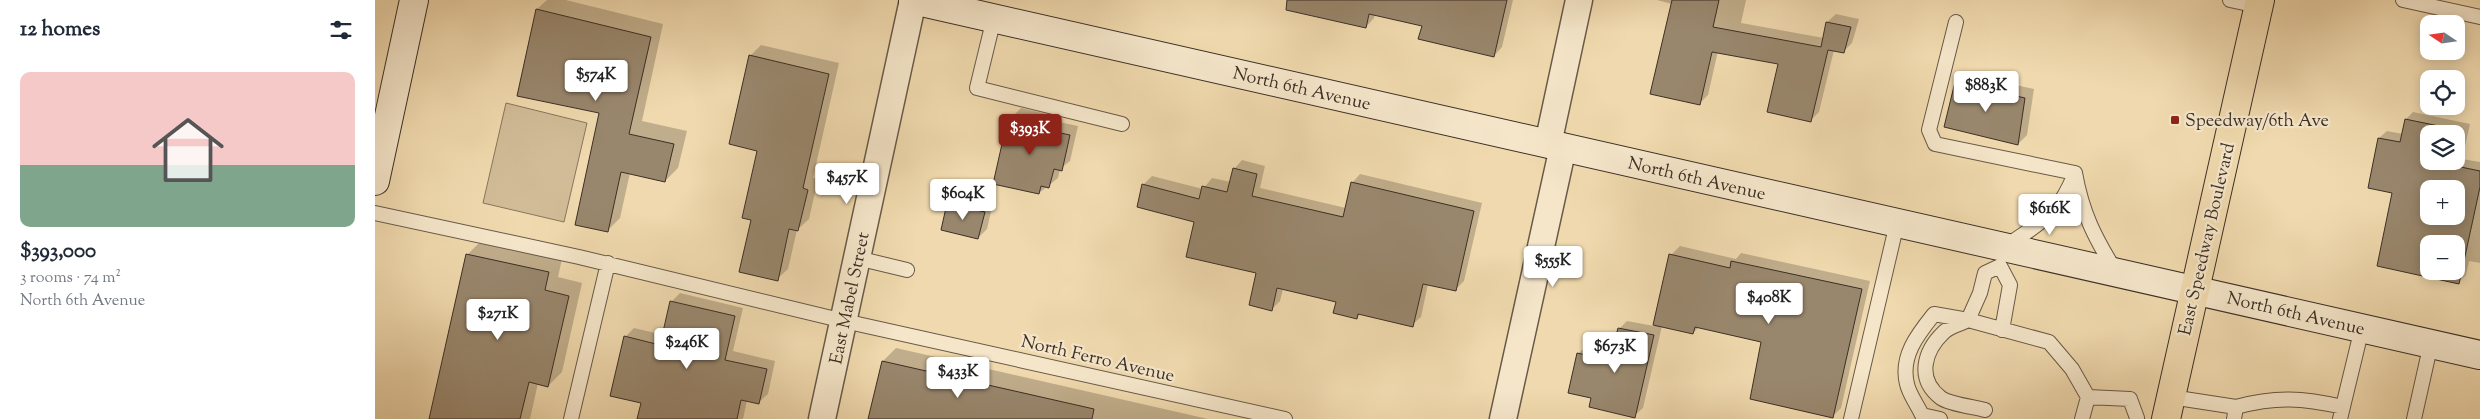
<!DOCTYPE html>
<meta charset="utf-8">
<style>
:root{--surface:#fff;--page:#f2f2f3;--text:#1f2937;--muted:#747a83;--accent:#8f2418}
body{margin:0;font-family:"Sorts Mill Goudy",serif;background:var(--page);color:var(--text);height:100vh;display:flex;flex-direction:column;font-size:19px;white-space:nowrap}
*{box-sizing:border-box;margin:0}
p{font-size:16px;color:var(--muted)}
.icon{flex:none;width:28px;height:28px;fill:none;stroke:currentColor;stroke-width:2;stroke-linecap:round;stroke-linejoin:round}
.map{position:relative;flex:1;overflow:hidden}
.side{display:flex;flex-direction:column;background:var(--surface);width:375px}
.side>*{flex:none}
.needle{width:32px;rotate:283deg}
.controls{position:absolute;left:2045px;top:15px;display:grid;gap:10px}
.controls a{display:grid;place-items:center;width:45px;height:45px;border-radius:10px;background:var(--surface);box-shadow:0 2px 12px #0003;font-size:25px}
.price{position:absolute;translate:-50% -42px;padding:0 11px;border-radius:5px;background:#fff;color:#222;font-size:16px;line-height:32px;filter:drop-shadow(0 1px 2px #0008)}
.price::after{content:'';position:absolute;left:50%;top:30px;width:15px;height:11px;margin-left:-8px;background:inherit;clip-path:polygon(0 0,100% 0,50% 100%)}
.price.selected{background:var(--accent);color:#fff}
ul{padding:0;list-style:none}
li{display:grid;align-content:center;gap:10px;height:265px;padding:0 20px}
li span{display:grid;place-items:center;height:155px;border-radius:10px;color:#555}
li>.icon{margin-inline-start:auto}
span .icon{width:90px;height:90px;fill:#fffc;stroke-width:1}
li b{font-size:21px}
h2{display:flex;justify-content:space-between;align-items:center;height:60px;padding:0 20px;font-size:21px}
main{display:flex;flex:1;min-height:0}
.map>svg:first-child{display:block}
.green{fill:#d1bc97;stroke:#86765e}
.shadow{fill:#0003;fill-rule:evenodd}
.building{fill:#99876d;stroke:#3b2f26;fill-rule:evenodd}
.lines{fill:none;stroke-linecap:round;stroke-linejoin:round}
.lane-casing{stroke:#685a48;stroke-width:16}
.street-casing{stroke:#685a48;stroke-width:29}
.secondary-casing{stroke:#3b2f26;stroke-width:30}
.primary-casing{stroke:#3b2f26;stroke-width:30}
.lane{stroke:#f5e6ca;stroke-width:14}
.street{stroke:#f5e6ca;stroke-width:26}
.secondary{stroke:#f5e6ca;stroke-width:28}
.primary{stroke:#f0d9ae;stroke-width:28}
.poi-dot{fill:#8f2418;stroke:#f5e6ca;stroke-width:2}
.labels{text-anchor:middle;stroke-width:4.5;stroke-linejoin:round;paint-order:stroke}
.street-label{font-size:18px;fill:#3b2f26;stroke:#f5e6ca}
.poi-label{font-size:18px;fill:#3b2f26;stroke:#f5e6ca;text-anchor:start}
</style>
<main>
<section class="side">
<h2>12 homes<svg class="icon" aria-label="filters" viewBox="0 0 24 24"><path d="M4 7h16M4 17h16"/><circle cx="9" cy="7" r="2"/><circle cx="15" cy="17" r="2"/></svg></h2>
<ul>
<li><span style="background:linear-gradient(#f6c9c9 60%,#7fa58c 0)"><svg class="icon" aria-label="home" viewBox="0 0 24 24"><path d="M3 11l9-7 9 7M6 9v11h12V9"/></svg></span><div><b>$393,000</b><p>3 rooms · 74 m²</p><p>North 6th Avenue</p></div></li>
</ul>
</section>
<div class="map">
<svg width="2105" height="419" viewBox="0 0 2105 419">
<rect width="100%" height="100%" fill="#f0d9ae"/>
<filter id="stains"><feTurbulence type="fractalNoise" baseFrequency=".004" numOctaves="4"/><feColorMatrix values="0 0 0 0 .2 0 0 0 0 .09 0 0 0 0 .02 0 0 0 .5 -.17"/></filter>
<radialGradient id="worn" r=".72"><stop offset=".6" stop-color="#630" stop-opacity="0"/><stop offset="1" stop-color="#630" stop-opacity=".3"/></radialGradient>
<path class="green" d="M131,103L212,123L189,222L108,203Z"/>
<path class="shadow" d="M172,0H191L288,24L267,121L312,131L303,168L290,181L255,173L245,218L232,231L226,112L162,9Z
M955,0H1138L1127,47L1119,56L1048,25L1000,14L999,18L991,27Z
M1282,0H1371L1366,23L1449,38L1452,22L1461,14L1484,19L1477,43L1469,51L1459,50L1444,112L1436,120L1404,63L1343,51L1333,95L1324,104L1297,4Z
M386,45L464,63L438,178L443,179L434,219L422,230L413,269L402,279L377,220L384,150L375,56Z
M1590,74L1659,89L1652,135L1643,144L1581,83Z
M646,108L680,116L679,121L703,126L695,161L685,169L683,178L664,193L632,127L637,117Z
M2038,112L2095,124L2087,159L2105,162V263L2094,261L2091,275L2084,282L2003,265L2019,192L2004,138L2012,131L2028,134L2031,119ZM2054,134H2081V161H2054ZM2054,189H2081V216H2054ZM2054,244H2081V271H2054Z
M867,160L890,166L885,188L971,208L977,183L985,174L1107,203L1089,281L1080,290L1053,284L1046,317L1037,325L986,313L982,318L963,301L908,289L905,301L897,309L883,272L820,221L768,185L777,176L828,189L837,178L856,182L859,169Z
M582,194L618,203L612,229L603,238L567,229L574,203Z
M106,241L187,259L183,277L207,283L187,372L173,386L163,383L155,419H55L93,254Z
M1305,246L1361,259L1366,253L1495,281L1466,408L1457,417L1388,341L1325,326L1318,333L1287,326L1268,408L1259,416L1218,398L1203,354L1212,345L1238,351L1244,329L1252,321L1279,326L1296,255Z
M305,293L368,308L358,351L400,361L393,394L384,402L372,400L368,419H263L267,402L250,337L259,328L289,335L296,302Z
M521,348L833,419H495L508,361Z"/>
<path class="building" d="M912,0H1132L1119,57L1043,39L1047,26L994,14L991,28L911,10Z
M1297,0H1344L1338,27L1446,47L1451,22L1476,27L1469,53L1453,50L1436,122L1392,112L1403,64L1337,52L1325,105L1275,94Z
M161,9L276,37L254,134L299,144L290,182L246,172L233,232L200,225L224,113L142,96Z
M374,55L454,74L428,188L433,190L423,231L414,229L403,281L364,272L376,220L367,218L382,151L354,144Z
M1580,82L1650,98L1643,145L1569,127Z
M636,116L672,125L671,130L695,135L687,171L679,169L674,188L666,186L664,194L618,184L631,126L633,127Z
M2030,119L2088,131L2081,166L2105,171V187L2084,284L2002,266L2017,193L1993,188L2003,138L2025,142ZM2054,134H2081V161H2054ZM2054,189H2081V216H2054ZM2054,244H2081V271H2054Z
M858,168L882,174L877,196L968,217L976,182L1099,211L1081,291L1048,284L1038,327L983,314L982,319L958,313L961,302L902,288L897,311L874,305L881,273L811,257L819,222L762,207L767,184L824,199L827,186L852,192Z
M572,203L610,212L603,239L566,230Z
M91,254L174,272L170,290L194,296L173,387L154,382L145,419H54Z
M1294,254L1355,268L1356,261L1487,289L1458,418L1375,399L1386,342L1320,327L1318,334L1278,325Z
M295,301L360,316L350,360L392,369L384,404L366,400L362,419H262L266,403L235,396L249,336L285,345Z
M1243,328L1279,335L1260,418L1214,407L1216,398L1193,393L1202,353L1234,360Z
M507,361L719,409L717,419H493Z"/>
<g class="lines">
<g class="lane-casing">
<path id="lane" d="M1855,0L1883,6
M2028,0L2105,17
M619,18L602,88L747,124
M1581,22L1554,130L1560,144L1700,173
M0,213L204,257L469,321L910,419
M1630,247C1665,222 1684,216 1700,173C1707,213 1720,238 1741,272
M482,258L532,270
M1713,397L1755,399L1762,418
M1796,397L1861,407
M1610,410C1599,407 1574,404 1566,398C1541,379 1549,351 1569,332C1575,326 1586,324 1593,320L1605,293L1610,273L1625,266L1635,285L1627,330
M196,419L233,263
M1476,419L1522,223
M1565,419L1547,415C1543,406 1534,394 1532,384C1525,356 1543,334 1559,314L1593,320L1674,342L1697,369L1713,397L1707,419
M1859,419L1861,407C1901,396 1928,398 1968,407
M1965,419L1987,328
M2039,419L2056,343"/>
</g>
<g class="street-casing">
<path id="street" d="M1173,144L1204,0
M447,419L538,0
M1128,419L1188,147"/>
</g>
<g class="secondary-casing">
<path id="secondary" d="M538,0L2105,355
M0,181L39,0"/>
</g>
<g class="primary-casing">
<path id="primary" d="M1791,419L1885,0"/>
</g>
<use href="#lane" class="lane"/>
<use href="#street" class="street"/>
<use href="#secondary" class="secondary"/>
<use href="#primary" class="primary"/>
</g>
<rect class="poi-dot" x="1795" y="115" width="10" height="10" rx="2.5"/>
<g class="labels">
<g class="street-label">
<text transform="translate(927 88) rotate(13)" y="6">North 6th Avenue</text>
<text transform="translate(1322 178) rotate(13)" y="6">North 6th Avenue</text>
<text transform="translate(1831 239) rotate(-77)" y="6">East Speedway Boulevard</text>
<text transform="translate(474 298) rotate(-78)" y="6">East Mabel Street</text>
<text transform="translate(1921 313) rotate(13)" y="6">North 6th Avenue</text>
<text transform="translate(723 358) rotate(13)" y="6">North Ferro Avenue</text>
</g>
<g class="poi-label">
<text x="1810" y="126">Speedway/6th Ave</text>
</g>
</g>
<rect width="100%" height="100%" filter="url(#stains)"/>
<rect width="100%" height="100%" fill="url(#worn)"/>
</svg>
<div class="controls">
<a><svg class="needle" viewBox="-14 -14 28 28"><path d="M0-13l5 13h-10z" fill="#e53935"/><path d="M0 13l5-13h-10z" fill="#747a83"/></svg></a>
<a><svg class="icon" aria-label="locate" viewBox="0 0 24 24"><circle cx="12" cy="12" r="6"/><path d="M12 2v4M12 18v4M2 12h4M18 12h4"/></svg></a>
<a><svg class="icon" aria-label="layers" viewBox="0 0 24 24"><path d="M12 4l9 5-9 5-9-5zM3 14l9 5 9-5"/></svg></a>
<a>+</a>
<a>−</a>
</div>
<b class="price" style="left:221px;top:102px">$574K</b>
<b class="price" style="left:1611px;top:113px">$883K</b>
<b class="price selected" style="left:655px;top:156px">$393K</b>
<b class="price" style="left:472px;top:205px">$457K</b>
<b class="price" style="left:588px;top:221px">$604K</b>
<b class="price" style="left:1675px;top:236px">$616K</b>
<b class="price" style="left:1178px;top:288px">$555K</b>
<b class="price" style="left:1394px;top:325px">$408K</b>
<b class="price" style="left:123px;top:341px">$271K</b>
<b class="price" style="left:312px;top:370px">$246K</b>
<b class="price" style="left:1240px;top:374px">$673K</b>
<b class="price" style="left:583px;top:399px">$433K</b>
</div>
</main>
